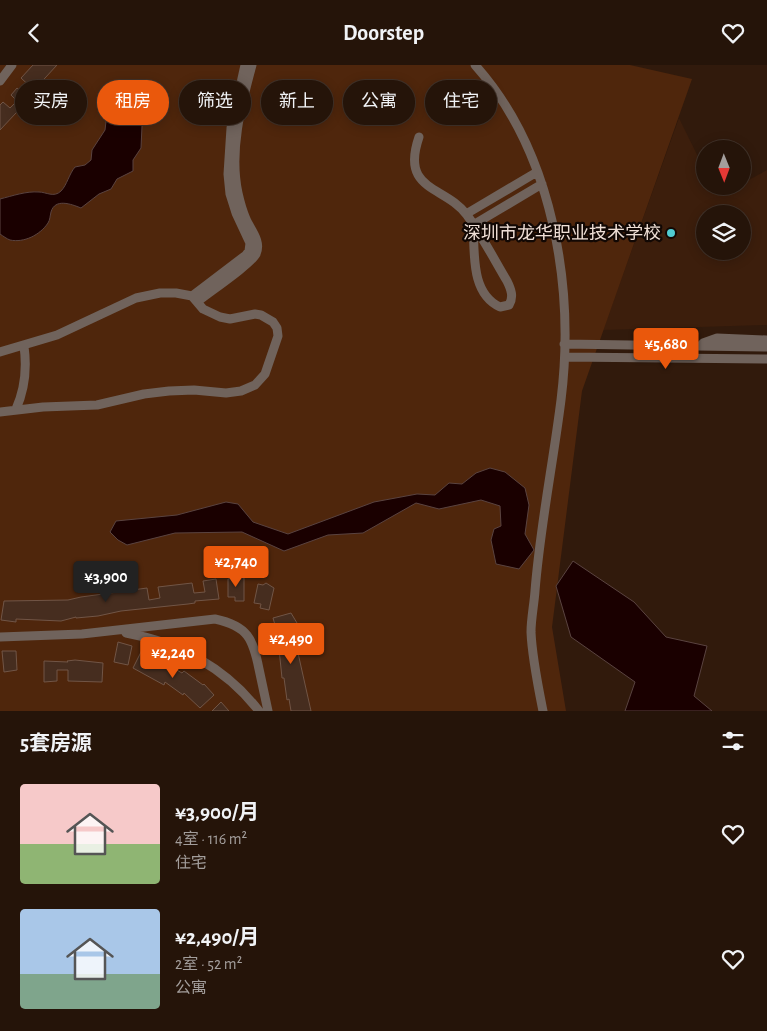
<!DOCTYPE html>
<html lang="zh">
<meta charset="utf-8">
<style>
:root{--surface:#251409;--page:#312117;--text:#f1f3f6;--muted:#a39e9c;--line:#42332a;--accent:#ea580c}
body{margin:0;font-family:"Alegreya Sans","Noto Sans SC",sans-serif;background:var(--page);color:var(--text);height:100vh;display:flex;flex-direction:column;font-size:19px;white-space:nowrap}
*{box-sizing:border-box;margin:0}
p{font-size:16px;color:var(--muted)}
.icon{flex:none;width:28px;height:28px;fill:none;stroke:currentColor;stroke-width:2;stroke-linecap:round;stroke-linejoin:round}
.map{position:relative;height:646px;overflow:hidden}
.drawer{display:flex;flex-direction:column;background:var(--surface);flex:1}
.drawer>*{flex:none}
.top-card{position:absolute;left:15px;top:15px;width:500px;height:45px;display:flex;gap:10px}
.needle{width:32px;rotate:179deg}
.fabs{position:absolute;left:696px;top:75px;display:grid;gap:10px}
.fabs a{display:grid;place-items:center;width:55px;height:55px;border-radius:50%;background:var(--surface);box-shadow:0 2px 12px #0003,0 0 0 1px var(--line);font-size:25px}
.price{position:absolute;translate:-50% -42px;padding:0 11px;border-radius:5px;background:var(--accent);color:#fff;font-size:16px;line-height:32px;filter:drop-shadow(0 1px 2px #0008)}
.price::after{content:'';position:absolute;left:50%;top:30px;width:15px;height:11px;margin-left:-8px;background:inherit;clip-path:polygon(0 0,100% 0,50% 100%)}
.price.current{background:#222;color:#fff}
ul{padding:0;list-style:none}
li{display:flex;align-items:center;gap:15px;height:125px;padding:0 20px}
li span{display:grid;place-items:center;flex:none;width:140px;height:100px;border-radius:5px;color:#555}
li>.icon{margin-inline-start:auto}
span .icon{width:60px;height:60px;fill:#fffc;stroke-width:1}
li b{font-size:21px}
h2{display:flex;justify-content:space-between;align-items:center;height:60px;padding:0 20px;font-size:21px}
.tag{padding:0 18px;border-radius:22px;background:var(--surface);box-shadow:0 2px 12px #0003,0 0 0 1px var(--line);font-size:18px;line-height:45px}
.tag.current{background:var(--accent);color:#fff}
header{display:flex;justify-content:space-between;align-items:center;height:65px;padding:0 20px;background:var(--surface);font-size:22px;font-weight:600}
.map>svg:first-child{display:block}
.built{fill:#3c1e0c;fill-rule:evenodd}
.green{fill:#4f260c}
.water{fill:#1a0000;stroke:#5a4340}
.building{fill:#462d1f;stroke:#715546}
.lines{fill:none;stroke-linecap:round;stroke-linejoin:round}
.minor{stroke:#70635c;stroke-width:9}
.poi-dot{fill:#51ccd2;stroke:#120804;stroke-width:2}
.labels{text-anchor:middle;stroke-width:4.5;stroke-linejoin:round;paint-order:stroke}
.poi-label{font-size:18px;fill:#efdfd6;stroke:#120804;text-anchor:end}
</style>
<header><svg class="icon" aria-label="back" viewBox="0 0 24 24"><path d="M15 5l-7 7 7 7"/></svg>Doorstep<svg class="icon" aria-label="heart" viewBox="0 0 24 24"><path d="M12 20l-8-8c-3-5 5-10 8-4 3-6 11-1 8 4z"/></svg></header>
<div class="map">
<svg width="767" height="646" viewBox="0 0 767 646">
<rect width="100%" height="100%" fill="#311a0c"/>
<path class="built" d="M679,53L705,106V121H713L717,130L735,121H742L743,118L767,105V260L603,265ZM705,149H742V186H705Z"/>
<path class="green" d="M0,0H630L692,14L582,326L552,562L566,646H0Z"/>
<path class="water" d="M141,17L152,24L156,36L142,61L141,83L133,95V106L117,114L111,124L99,129L81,143C71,139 55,133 51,147C50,151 50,155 48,158C40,170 24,178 10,175C7,174 3,171 0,169V134C12,131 26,126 39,127C46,127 54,133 61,126C67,120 69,109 75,102L85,100L91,95L92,85L105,65L107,48L114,32L120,23L130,18Z
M490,403L505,407L525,423L529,440L525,469L534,485L519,504L496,499L491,475L494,464L501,461L500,441L481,435L439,444L416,438L363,468L328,470L284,486L242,467L175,468L127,480L118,475L110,467L116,456L177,450L226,437L238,439L253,457L288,469L374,437L417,429L435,430L449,418L462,419L476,408Z
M573,496L634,537L666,572L707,581L694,631L712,646H625L635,617L571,572L556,521Z"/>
<path class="building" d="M33,0H57L34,25L21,13Z
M17,23L24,29L26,26L32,31L0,65V40L3,37L10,43L17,36L11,30Z
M236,511L244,513V536H235V532H228V514L233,513Z
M216,514L219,534L195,536V538L188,539L121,546L98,551L76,553V552L61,556L16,554V557L1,555L4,536L68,535L81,532L147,523L149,535L160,533L158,522L192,518L194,528L205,527L203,516Z
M266,518L274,523L269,545L260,543L261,539L254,538L258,519L263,520Z
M291,548L297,558L296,563L284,567L286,577L297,575L299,588H298L311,646H291L289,634L287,635L284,613H282L279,584L276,570L272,561L275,560L273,553Z
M118,577L132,581L128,600L114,597Z
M142,585L182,608L184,606L203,620L204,619L214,630L200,643L184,628L183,630L165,617L164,620L133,603Z
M2,586H16L17,605L4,607Z
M75,595L103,598L102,617L68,616V605H57V616L44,617V596L68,597L67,596Z
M221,637L229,646H212Z"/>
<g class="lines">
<path class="minor" d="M475,0C553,87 575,222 561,335C553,399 540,462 535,526C534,540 531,554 531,567C532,592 538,621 543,646
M0,16L12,0
M419,72C400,127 445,120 467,150C482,171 494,194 507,216C511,224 514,232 509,240L500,242C470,228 475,187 473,160L542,119
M466,149L537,107
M192,231L246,190L249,186L250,178L236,148L230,129L228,109L231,63L245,0
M197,237C208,228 251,199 256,189C262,176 250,164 246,154C242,145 240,137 238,128C229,87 241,40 252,0
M703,278L717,273L767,275
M564,279L767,282
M0,287L57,270L136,233L160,228H176L192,231L203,244L220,252L230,254L255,249L261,250L273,257L277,263L278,271L265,309L255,320L241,326L226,328L194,325L169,326L144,329L97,340L43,342L0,347
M565,292L767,294
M16,344C25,324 27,303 24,281
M126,568C178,577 226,603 259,646
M0,572L82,569L215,554C248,561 253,574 259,604C262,618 265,632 268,646"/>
</g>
<circle class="poi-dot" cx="671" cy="168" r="5"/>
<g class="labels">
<g class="poi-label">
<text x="661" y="174">深圳市龙华职业技术学校</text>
</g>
</g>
</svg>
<div class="fabs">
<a><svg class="needle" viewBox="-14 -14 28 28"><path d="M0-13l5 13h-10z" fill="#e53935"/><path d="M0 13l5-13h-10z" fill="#a39e9c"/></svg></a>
<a><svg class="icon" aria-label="layers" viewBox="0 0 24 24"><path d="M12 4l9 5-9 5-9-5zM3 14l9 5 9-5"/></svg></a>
</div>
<b class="price" style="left:666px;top:305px">¥5,680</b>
<b class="price" style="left:236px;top:523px">¥2,740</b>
<b class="price current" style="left:106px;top:538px">¥3,900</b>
<b class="price" style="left:291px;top:600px">¥2,490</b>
<b class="price" style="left:173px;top:614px">¥2,240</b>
<div class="top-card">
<a class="tag">买房</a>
<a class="tag current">租房</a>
<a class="tag">筛选</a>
<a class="tag">新上</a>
<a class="tag">公寓</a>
<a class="tag">住宅</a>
</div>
</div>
<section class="drawer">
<h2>5套房源<svg class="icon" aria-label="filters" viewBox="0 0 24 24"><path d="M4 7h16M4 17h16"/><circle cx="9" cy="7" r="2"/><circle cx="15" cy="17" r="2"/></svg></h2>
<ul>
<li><span style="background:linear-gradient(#f6c9c9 60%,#8fb573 0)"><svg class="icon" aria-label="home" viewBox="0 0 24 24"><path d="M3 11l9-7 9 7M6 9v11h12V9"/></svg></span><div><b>¥3,900/月</b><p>4室 · 116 m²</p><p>住宅</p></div><svg class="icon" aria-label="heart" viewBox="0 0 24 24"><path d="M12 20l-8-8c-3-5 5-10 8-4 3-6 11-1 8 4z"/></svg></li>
<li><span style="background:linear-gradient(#a9c7e8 65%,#7fa58c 0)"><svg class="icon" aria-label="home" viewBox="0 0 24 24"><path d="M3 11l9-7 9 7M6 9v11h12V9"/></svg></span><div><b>¥2,490/月</b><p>2室 · 52 m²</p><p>公寓</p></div><svg class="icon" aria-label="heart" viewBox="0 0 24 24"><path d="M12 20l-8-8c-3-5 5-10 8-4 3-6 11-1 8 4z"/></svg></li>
</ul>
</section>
